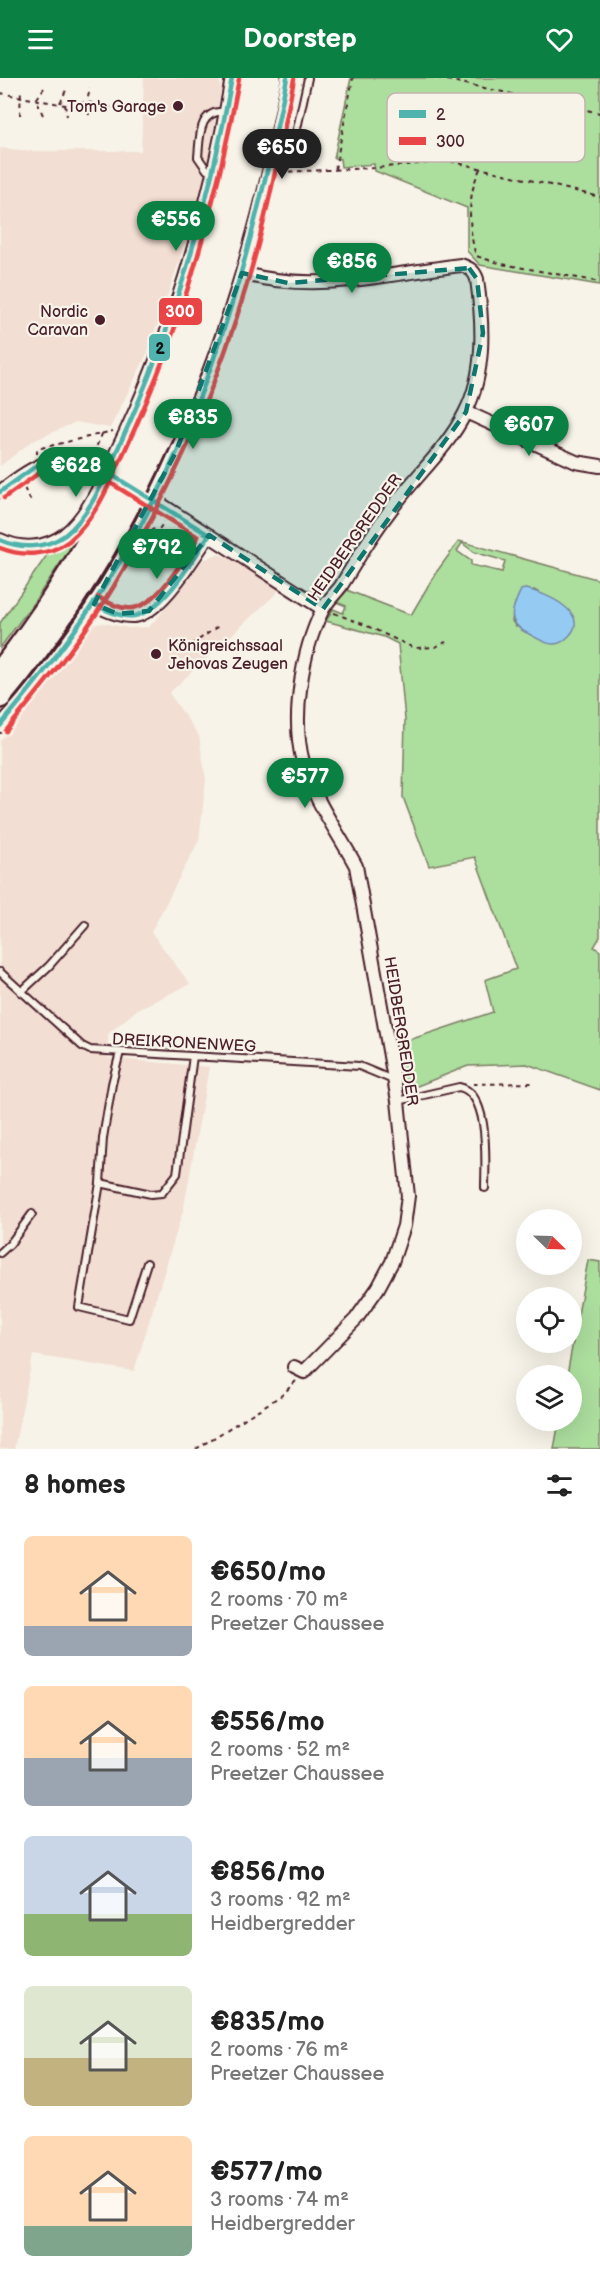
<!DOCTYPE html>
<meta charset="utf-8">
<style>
:root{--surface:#fff;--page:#f2f2f2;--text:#222;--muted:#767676;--accent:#0b8043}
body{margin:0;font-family:"Balsamiq Sans",sans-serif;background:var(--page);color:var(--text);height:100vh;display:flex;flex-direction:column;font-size:22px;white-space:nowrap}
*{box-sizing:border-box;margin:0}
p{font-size:20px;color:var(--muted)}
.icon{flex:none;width:33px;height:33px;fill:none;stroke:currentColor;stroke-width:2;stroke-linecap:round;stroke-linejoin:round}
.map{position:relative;height:1371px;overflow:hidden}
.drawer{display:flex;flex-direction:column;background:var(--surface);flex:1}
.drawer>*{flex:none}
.needle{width:39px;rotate:113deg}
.tools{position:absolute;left:516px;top:1131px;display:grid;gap:12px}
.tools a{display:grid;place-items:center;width:66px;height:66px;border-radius:50%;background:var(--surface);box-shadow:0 6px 24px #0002;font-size:30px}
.price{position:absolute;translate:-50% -51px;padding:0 14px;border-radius:21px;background:var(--accent);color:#fff;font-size:20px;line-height:39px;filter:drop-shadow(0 2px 3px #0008)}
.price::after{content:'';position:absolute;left:50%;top:36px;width:18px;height:14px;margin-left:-9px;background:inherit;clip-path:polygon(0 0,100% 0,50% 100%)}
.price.active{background:#222;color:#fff}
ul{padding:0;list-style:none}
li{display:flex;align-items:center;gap:18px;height:150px;padding:0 24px}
li span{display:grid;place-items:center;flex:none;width:168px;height:120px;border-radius:9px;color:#555}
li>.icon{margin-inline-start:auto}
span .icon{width:72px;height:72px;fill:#fffc;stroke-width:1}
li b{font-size:26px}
h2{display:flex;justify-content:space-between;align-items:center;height:72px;padding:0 24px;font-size:26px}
header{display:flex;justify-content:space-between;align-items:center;height:78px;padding:0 24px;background:var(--accent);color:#fff;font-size:27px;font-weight:800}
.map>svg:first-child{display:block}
.built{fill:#f2ded2}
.green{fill:#acde9e;stroke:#7b7e64;stroke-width:1.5;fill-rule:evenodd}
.water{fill:#95cbf3;stroke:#7786a3;stroke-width:1.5}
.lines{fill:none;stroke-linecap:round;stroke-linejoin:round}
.service-casing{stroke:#4a1f2b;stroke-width:10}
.minor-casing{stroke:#4a1f2b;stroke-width:16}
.trunk-casing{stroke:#4a1f2b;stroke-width:26}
.path{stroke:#4a1f2b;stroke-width:2;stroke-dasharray:4.5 4.5;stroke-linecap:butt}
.service{stroke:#f7f3e8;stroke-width:6}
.minor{stroke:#f7f3e8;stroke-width:12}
.trunk{stroke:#f7f3e8;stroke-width:21}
.bus-1-casing{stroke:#f7f3e8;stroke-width:9}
.bus-2-casing{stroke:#f7f3e8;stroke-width:9}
.bus-1{stroke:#50b3ad;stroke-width:4.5}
.bus-2{stroke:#e94547;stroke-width:4.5}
.marked{fill:#0f766e;fill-opacity:0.2;stroke:#0f766e;stroke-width:4.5;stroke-dasharray:12 8;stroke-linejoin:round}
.poi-dot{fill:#4a1f2b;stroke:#f7f3e8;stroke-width:2}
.labels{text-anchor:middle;stroke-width:4.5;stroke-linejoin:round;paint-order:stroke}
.poi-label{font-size:16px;fill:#4a1f2b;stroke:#f7f3e8;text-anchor:end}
.street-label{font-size:16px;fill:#4a1f2b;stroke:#f7f3e8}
.key{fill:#f7f3e8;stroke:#c3b3af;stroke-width:1.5}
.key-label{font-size:16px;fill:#4a1f2b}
.line-badge{stroke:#f7f3e8;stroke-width:2}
.badge-label{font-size:16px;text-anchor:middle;font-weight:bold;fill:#fff}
.pale-badge-label{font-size:16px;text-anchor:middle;font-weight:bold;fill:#111}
</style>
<header><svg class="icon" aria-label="menu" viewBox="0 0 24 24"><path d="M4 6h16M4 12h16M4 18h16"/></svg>Doorstep<svg class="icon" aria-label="heart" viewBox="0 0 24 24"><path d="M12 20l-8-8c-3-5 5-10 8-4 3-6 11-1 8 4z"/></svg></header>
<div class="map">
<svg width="600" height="1371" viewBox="0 0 600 1371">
<rect width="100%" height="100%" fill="#f7f3e8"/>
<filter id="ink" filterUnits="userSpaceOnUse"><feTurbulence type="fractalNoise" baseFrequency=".0167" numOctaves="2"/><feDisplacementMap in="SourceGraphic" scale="12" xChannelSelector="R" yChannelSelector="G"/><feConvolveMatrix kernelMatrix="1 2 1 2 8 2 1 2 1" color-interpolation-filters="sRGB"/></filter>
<g filter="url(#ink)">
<path class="built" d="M144,0H219L221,11L208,82L194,140L147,276L110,350L76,344L31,364L0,388V70L32,73H141Z
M218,476L237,484L280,512L169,615L199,658L206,702L199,762L151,854L190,906L138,931L108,956V980L209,989L184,1129L134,1293L33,1277L14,1371H0V663L35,622L91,547L104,545L129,550L149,549L164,532L203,482Z"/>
<path class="green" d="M351,0H600V207L480,187L467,173V130L375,93L374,86L341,89L340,81L334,80Z
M84,450L32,527L0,570V545L49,474Z
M459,463L600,502V859L594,869L600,873V1012L527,986L468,988L402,1014L394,967L493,934L485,902L516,891L475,779L429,788L403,719L405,642L398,566L384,559L326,543L333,531L343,535L346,528L336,524L344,511L411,537L435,496ZM462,465L474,474L505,483L502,494L471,487V483L457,473ZM534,512L546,519L516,549L512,543L515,525Z
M588,1182L600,1184V1371H554L559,1343L572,1342V1298L567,1297Z"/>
<path class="water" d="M525,511C544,514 592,535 569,558C564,563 560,566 553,566C545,566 534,558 527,555C505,544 512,531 521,512Z"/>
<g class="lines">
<g class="service-casing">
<path id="service" d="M271,86L290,83L308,0
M214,94L207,92L198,79C200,59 198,31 226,34
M0,894L82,968L90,972L359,988L393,1002
M21,914L49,888L85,847
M398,1023L459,1009C491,1015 485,1086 485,1110
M100,1105L103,1060L112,1006L120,974
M0,1175L10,1166L32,1136
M147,1185L129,1241L79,1229L100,1105L151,1116L162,1115L177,1096L193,978"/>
</g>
<g class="minor-casing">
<path id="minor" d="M242,195C312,216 389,196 461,187C469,190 474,192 477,201C483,245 486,294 465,335C449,367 421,393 399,421C377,448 359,478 341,508C335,516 326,524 322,533C302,573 291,640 303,684C315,725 337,752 356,788L398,1023L408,1118L404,1148L392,1184L378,1210L356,1241L304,1294L294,1289
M466,334L576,384L600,388
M0,414C32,388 57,372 99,389
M162,427L323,531
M0,462C21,472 45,471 64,457C88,438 100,407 113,381C172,261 210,131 232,0
M94,526C105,532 120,539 134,538C161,536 194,478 209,457
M0,648C161,472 247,232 287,0"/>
</g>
<g class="trunk-casing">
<path id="trunk" d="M0,594C141,413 208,223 251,0
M0,619C152,437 226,231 270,0"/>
</g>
<path class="path" d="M438,0L600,35
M0,15L65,27L87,24L118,31
M60,25L67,10
M65,27L67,38
M20,37L21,10
M43,37L36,22L44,10
M89,37L87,24L90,10
M335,91L353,0
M480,91C467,117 468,150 476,178L502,186L600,204
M280,94L374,90L450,83L600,119
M37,376V371L113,353
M93,376L103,354
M24,410L32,425
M150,452L160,450L164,443
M334,535L365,547L414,570L435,569L446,564
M184,572L220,547
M473,1006L535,1005
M196,1371L282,1317L296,1303"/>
<use href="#service" class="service"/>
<use href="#minor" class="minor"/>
<use href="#trunk" class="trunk"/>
<g class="bus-1-casing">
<path id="bus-1" d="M0,414L36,388L55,383L76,382L99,389L209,457C193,481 164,533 134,538C121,540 105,532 94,526
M0,462C21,471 45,471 65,457C92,435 105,398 119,368C174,250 209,128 232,0
M0,648C38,602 74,557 106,506C204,354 252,176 287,0"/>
</g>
<g class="bus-2-casing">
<path id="bus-2" d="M4,420L39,395L56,390H75L96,396L198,459C185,479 158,527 133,530C121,532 108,525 98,519
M0,470C23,479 49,478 69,463C97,440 111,402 126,370C181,252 216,129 239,1
M6,653C44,606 83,560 114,508C176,404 225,291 256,174C271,117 283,59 294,1"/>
</g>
<use href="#bus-1" class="bus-1"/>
<use href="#bus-2" class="bus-2"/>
</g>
</g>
<path class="marked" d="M469,190L477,201L483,255L466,334L323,531L209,457L149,533L118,536L94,526L176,374L242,195L288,205Z"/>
<g class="poi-dot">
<circle cx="178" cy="28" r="6"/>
<circle cx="100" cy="242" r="6"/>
<circle cx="156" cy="576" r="6"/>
</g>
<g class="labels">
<g class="poi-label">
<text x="166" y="34">Tom's Garage</text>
<text x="88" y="239">Nordic<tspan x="88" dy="18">Caravan</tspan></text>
<text x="168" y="573" text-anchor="start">Königreichssaal<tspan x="168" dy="18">Jehovas Zeugen</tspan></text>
</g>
<g class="street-label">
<text transform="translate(354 459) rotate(-55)" y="6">HEIDBERGREDDER</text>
<text transform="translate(402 953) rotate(81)" y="6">HEIDBERGREDDER</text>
<text transform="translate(184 964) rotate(3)" y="6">DREIKRONENWEG</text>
</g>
</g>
<rect x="387" y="15" width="198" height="69" rx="9" class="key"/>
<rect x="399" y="32" width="27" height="8" fill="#50b3ad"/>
<rect x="399" y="59" width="27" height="8" fill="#e94547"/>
<g class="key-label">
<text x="436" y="42">2</text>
<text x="436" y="69">300</text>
</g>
<g class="line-badge">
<rect x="158" y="219" width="45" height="29" rx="6" fill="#e94547"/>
<rect x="148" y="255" width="23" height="29" rx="6" fill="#50b3ad"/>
</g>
<g class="badge-label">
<text x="180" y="239">300</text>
</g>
<g class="pale-badge-label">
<text x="160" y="276">2</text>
</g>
</svg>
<div class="tools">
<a><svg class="needle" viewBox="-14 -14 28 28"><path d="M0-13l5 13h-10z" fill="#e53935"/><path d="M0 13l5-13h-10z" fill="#767676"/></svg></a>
<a><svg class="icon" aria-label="locate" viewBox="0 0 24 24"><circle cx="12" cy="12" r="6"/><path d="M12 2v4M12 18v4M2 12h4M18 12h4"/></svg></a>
<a><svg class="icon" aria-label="layers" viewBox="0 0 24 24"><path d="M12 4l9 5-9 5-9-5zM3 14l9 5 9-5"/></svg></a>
</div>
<b class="price active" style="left:282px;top:102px">€650</b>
<b class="price" style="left:176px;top:174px">€556</b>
<b class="price" style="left:352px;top:216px">€856</b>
<b class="price" style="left:193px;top:372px">€835</b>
<b class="price" style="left:529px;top:379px">€607</b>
<b class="price" style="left:76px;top:420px">€628</b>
<b class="price" style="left:157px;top:502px">€792</b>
<b class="price" style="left:305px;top:731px">€577</b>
</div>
<section class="drawer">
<h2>8 homes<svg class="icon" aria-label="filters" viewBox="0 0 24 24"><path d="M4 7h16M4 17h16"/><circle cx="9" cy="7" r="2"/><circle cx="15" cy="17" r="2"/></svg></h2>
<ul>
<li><span style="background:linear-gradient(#ffd9b3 75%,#9aa5b1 0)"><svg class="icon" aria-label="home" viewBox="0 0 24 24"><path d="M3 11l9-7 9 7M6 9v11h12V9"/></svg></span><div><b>€650/mo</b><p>2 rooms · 70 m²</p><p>Preetzer Chaussee</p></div></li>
<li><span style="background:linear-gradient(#ffd9b3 60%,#9aa5b1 0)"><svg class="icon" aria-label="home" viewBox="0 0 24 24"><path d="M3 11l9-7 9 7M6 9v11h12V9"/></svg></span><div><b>€556/mo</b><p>2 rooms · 52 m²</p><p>Preetzer Chaussee</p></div></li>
<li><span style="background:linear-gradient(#c9d6e8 65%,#8fb573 0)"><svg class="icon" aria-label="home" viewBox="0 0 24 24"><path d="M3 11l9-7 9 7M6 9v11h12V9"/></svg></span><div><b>€856/mo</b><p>3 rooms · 92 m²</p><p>Heidbergredder</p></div></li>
<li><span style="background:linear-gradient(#dfe7d0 60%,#c2b280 0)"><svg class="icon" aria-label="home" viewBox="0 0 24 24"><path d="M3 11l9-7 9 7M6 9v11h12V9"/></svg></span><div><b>€835/mo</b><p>2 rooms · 76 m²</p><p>Preetzer Chaussee</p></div></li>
<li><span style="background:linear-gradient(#ffd9b3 75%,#7fa58c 0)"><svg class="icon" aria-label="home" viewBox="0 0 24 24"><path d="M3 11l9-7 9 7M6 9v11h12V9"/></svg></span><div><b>€577/mo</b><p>3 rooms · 74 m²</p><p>Heidbergredder</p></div></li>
</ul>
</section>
